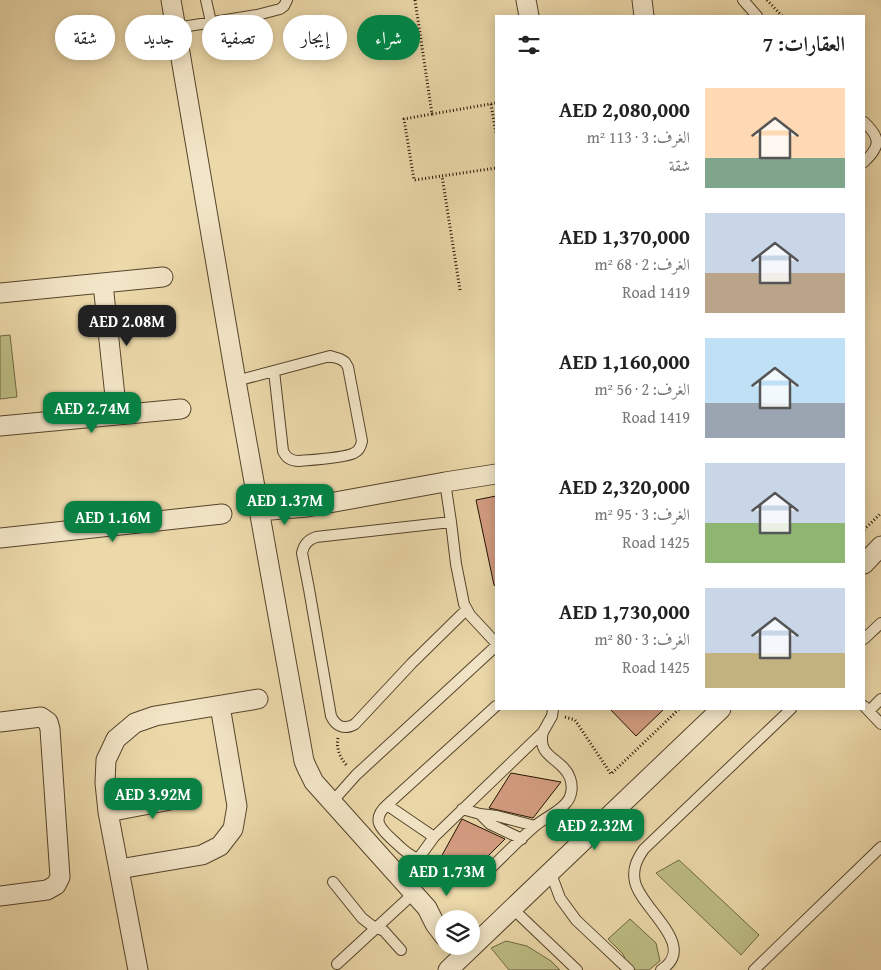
<!DOCTYPE html>
<html lang="ar">
<meta charset="utf-8">
<style>
:root{--surface:#fff;--page:#f2f2f2;--text:#222;--muted:#767676;--accent:#0b8043}
body{margin:0;font-family:"Gentium Book Plus",Amiri,serif;background:var(--page);color:var(--text);direction:rtl;height:100vh;display:flex;flex-direction:column;font-size:19px;white-space:nowrap}
*{box-sizing:border-box;margin:0}
p{font-size:16px;color:var(--muted)}
.icon{flex:none;width:28px;height:28px;fill:none;stroke:currentColor;stroke-width:2;stroke-linecap:round;stroke-linejoin:round}
.map{position:relative;flex:1;overflow:hidden;direction:ltr}
.panel{position:absolute;left:495px;top:15px;width:370px;height:695px;display:flex;flex-direction:column;background:var(--surface);border-radius:0px;box-shadow:0 2px 12px #0003;direction:rtl}
.panel>*{flex:none}
.hud{position:absolute;left:15px;top:15px;width:405px;height:45px;direction:rtl;display:flex;gap:10px}
.tools{position:absolute;left:435px;top:910px;display:grid;gap:10px}
.tools a{display:grid;place-items:center;width:45px;height:45px;border-radius:50%;background:var(--surface);box-shadow:0 2px 12px #0003;font-size:25px}
.price{position:absolute;translate:-50% -42px;padding:0 11px;border-radius:10px;background:var(--accent);color:#fff;font-size:16px;line-height:32px;filter:drop-shadow(0 1px 2px #0008)}
.price::after{content:'';position:absolute;left:50%;top:30px;width:15px;height:11px;margin-left:-8px;background:inherit;clip-path:polygon(0 0,100% 0,50% 100%)}
.price.active{background:#222;color:#fff}
ul{padding:0;list-style:none}
li{display:flex;align-items:center;gap:15px;height:125px;padding:0 20px}
li span{display:grid;place-items:center;flex:none;width:140px;height:100px;border-radius:0px;color:#555}
li>.icon{margin-inline-start:auto}
span .icon{width:60px;height:60px;fill:#fffc;stroke-width:1}
li b{font-size:21px}
h2{display:flex;justify-content:space-between;align-items:center;height:60px;padding:0 20px;font-size:21px}
.chip{padding:0 18px;border-radius:22px;background:var(--surface);box-shadow:0 2px 12px #0003;font-size:18px;line-height:45px}
.chip.active{background:var(--accent);color:#fff}
.map>svg:first-child{display:block}
.green{fill:#bdbe85;stroke:#706843}
.building{fill:#d59d82;stroke:#231301}
.lines{fill:none;stroke-linecap:round;stroke-linejoin:round}
.lane-casing{stroke:#55442b;stroke-width:12}
.street-casing{stroke:#55442b;stroke-width:21}
.path{stroke:#231301;stroke-width:3;stroke-dasharray:1 2.5;stroke-linecap:butt}
.lane{stroke:#f3e6c8;stroke-width:10}
.street{stroke:#f3e6c8;stroke-width:19}
</style>
<div class="map">
<svg width="881" height="970" viewBox="0 0 881 970">
<rect width="100%" height="100%" fill="#ecd9aa"/>
<filter id="stains"><feTurbulence type="fractalNoise" baseFrequency=".004" numOctaves="4"/><feColorMatrix values="0 0 0 0 .2 0 0 0 0 .09 0 0 0 0 .02 0 0 0 .5 -.17"/></filter>
<radialGradient id="worn" r=".72"><stop offset=".6" stop-color="#630" stop-opacity="0"/><stop offset="1" stop-color="#630" stop-opacity=".3"/></radialGradient>
<path class="green" d="M10,335L17,397L0,399V336Z
M679,860L759,935L741,955L656,873Z
M630,919L656,943L660,961L649,970H630L623,954L608,939Z
M506,941L527,946L551,961L560,970H509L491,948Z"/>
<path class="building" d="M496,496V587L494,585L476,500Z
M610,709H664L636,736Z
M511,773L561,782L533,818L489,808Z
M462,819L505,839L486,858L441,857Z"/>
<g class="lines">
<g class="lane-casing">
<path id="lane" d="M206,0L211,22
M743,0L757,16
M176,28L257,15L280,9L284,6L287,0
M864,122C881,138 881,146 864,162
M236,381L330,356L340,359L345,362L348,367L362,441C361,446 359,451 354,453C345,458 311,460 299,461C291,461 286,458 283,451L274,371
M445,482L451,522L456,564L464,604L470,615L496,643
M451,522L316,537C308,540 304,544 302,553L309,589L331,716C336,727 345,730 355,724L412,663L466,610
M864,639L881,623
M496,706L387,805C369,821 383,831 396,843C402,849 409,855 418,859C424,861 431,862 437,863C454,867 474,874 491,868C505,854 520,839 535,826C544,818 559,812 566,803C572,797 573,786 570,778C563,758 536,758 543,732
M864,706L881,724
M869,711L881,699
M332,802L356,775L496,646
M387,805L434,837
M462,809L480,814L497,816L535,826
M480,814L490,824L522,839
M418,859L434,837L543,732L552,716L553,709
M550,871L560,898L576,920L629,970
M333,882L362,918L371,925L384,931L401,950
M512,908L577,970
M337,964L414,893
M661,970C699,946 641,909 635,882C632,869 637,859 644,849L791,709
M754,970L881,847"/>
</g>
<g class="street-casing">
<path id="street" d="M171,0L236,381L304,761L307,768L314,782L427,908L435,924L444,936
M526,0L529,16
M642,0L644,16
M103,284L117,415
M0,293L163,277
M0,426L181,409
M259,511L307,507L445,482L496,474
M0,538L222,514
M864,564L881,546
M0,722L41,717L48,722L50,729L60,877L56,885L47,890L0,896
M108,812L191,796
M119,869L202,855L220,846L233,829L237,806L220,706
M138,970L108,812L105,783L106,760L116,739L135,723L155,716L258,699
M448,970L721,709"/>
</g>
<path class="path" d="M415,0L432,114L496,103
M767,0L782,16
M491,104L496,134
M432,114L404,119L414,180L442,176
M460,290L442,176L496,168
M864,530L881,513
M565,717L575,720L611,774L679,709
M338,738C336,749 340,757 347,766"/>
<use href="#lane" class="lane"/>
<use href="#street" class="street"/>
</g>
<rect width="100%" height="100%" filter="url(#stains)"/>
<rect width="100%" height="100%" fill="url(#worn)"/>
</svg>
<div class="tools">
<a><svg class="icon" aria-label="layers" viewBox="0 0 24 24"><path d="M12 4l9 5-9 5-9-5zM3 14l9 5 9-5"/></svg></a>
</div>
<b class="price active" style="left:127px;top:347px">AED 2.08M</b>
<b class="price" style="left:92px;top:434px">AED 2.74M</b>
<b class="price" style="left:285px;top:526px">AED 1.37M</b>
<b class="price" style="left:113px;top:543px">AED 1.16M</b>
<b class="price" style="left:153px;top:820px">AED 3.92M</b>
<b class="price" style="left:595px;top:851px">AED 2.32M</b>
<b class="price" style="left:447px;top:897px">AED 1.73M</b>
<div class="hud">
<a class="chip active">شراء</a>
<a class="chip">إيجار</a>
<a class="chip">تصفية</a>
<a class="chip">جديد</a>
<a class="chip">شقة</a>
</div>
<section class="panel">
<h2>العقارات: 7<svg class="icon" aria-label="filters" viewBox="0 0 24 24"><path d="M4 7h16M4 17h16"/><circle cx="9" cy="7" r="2"/><circle cx="15" cy="17" r="2"/></svg></h2>
<ul>
<li><span style="background:linear-gradient(#ffd9b3 70%,#7fa58c 0)"><svg class="icon" aria-label="home" viewBox="0 0 24 24"><path d="M3 11l9-7 9 7M6 9v11h12V9"/></svg></span><div><b>AED 2,080,000</b><p>الغرف: 3 · 113 m²</p><p>شقة</p></div></li>
<li><span style="background:linear-gradient(#c9d6e8 60%,#b9a48a 0)"><svg class="icon" aria-label="home" viewBox="0 0 24 24"><path d="M3 11l9-7 9 7M6 9v11h12V9"/></svg></span><div><b>AED 1,370,000</b><p>الغرف: 2 · 68 m²</p><p>Road 1419</p></div></li>
<li><span style="background:linear-gradient(#bfe0f5 65%,#9aa5b1 0)"><svg class="icon" aria-label="home" viewBox="0 0 24 24"><path d="M3 11l9-7 9 7M6 9v11h12V9"/></svg></span><div><b>AED 1,160,000</b><p>الغرف: 2 · 56 m²</p><p>Road 1419</p></div></li>
<li><span style="background:linear-gradient(#c9d6e8 60%,#8fb573 0)"><svg class="icon" aria-label="home" viewBox="0 0 24 24"><path d="M3 11l9-7 9 7M6 9v11h12V9"/></svg></span><div><b>AED 2,320,000</b><p>الغرف: 3 · 95 m²</p><p>Road 1425</p></div></li>
<li><span style="background:linear-gradient(#c9d6e8 65%,#c2b280 0)"><svg class="icon" aria-label="home" viewBox="0 0 24 24"><path d="M3 11l9-7 9 7M6 9v11h12V9"/></svg></span><div><b>AED 1,730,000</b><p>الغرف: 3 · 80 m²</p><p>Road 1425</p></div></li>
</ul>
</section>
</div>
